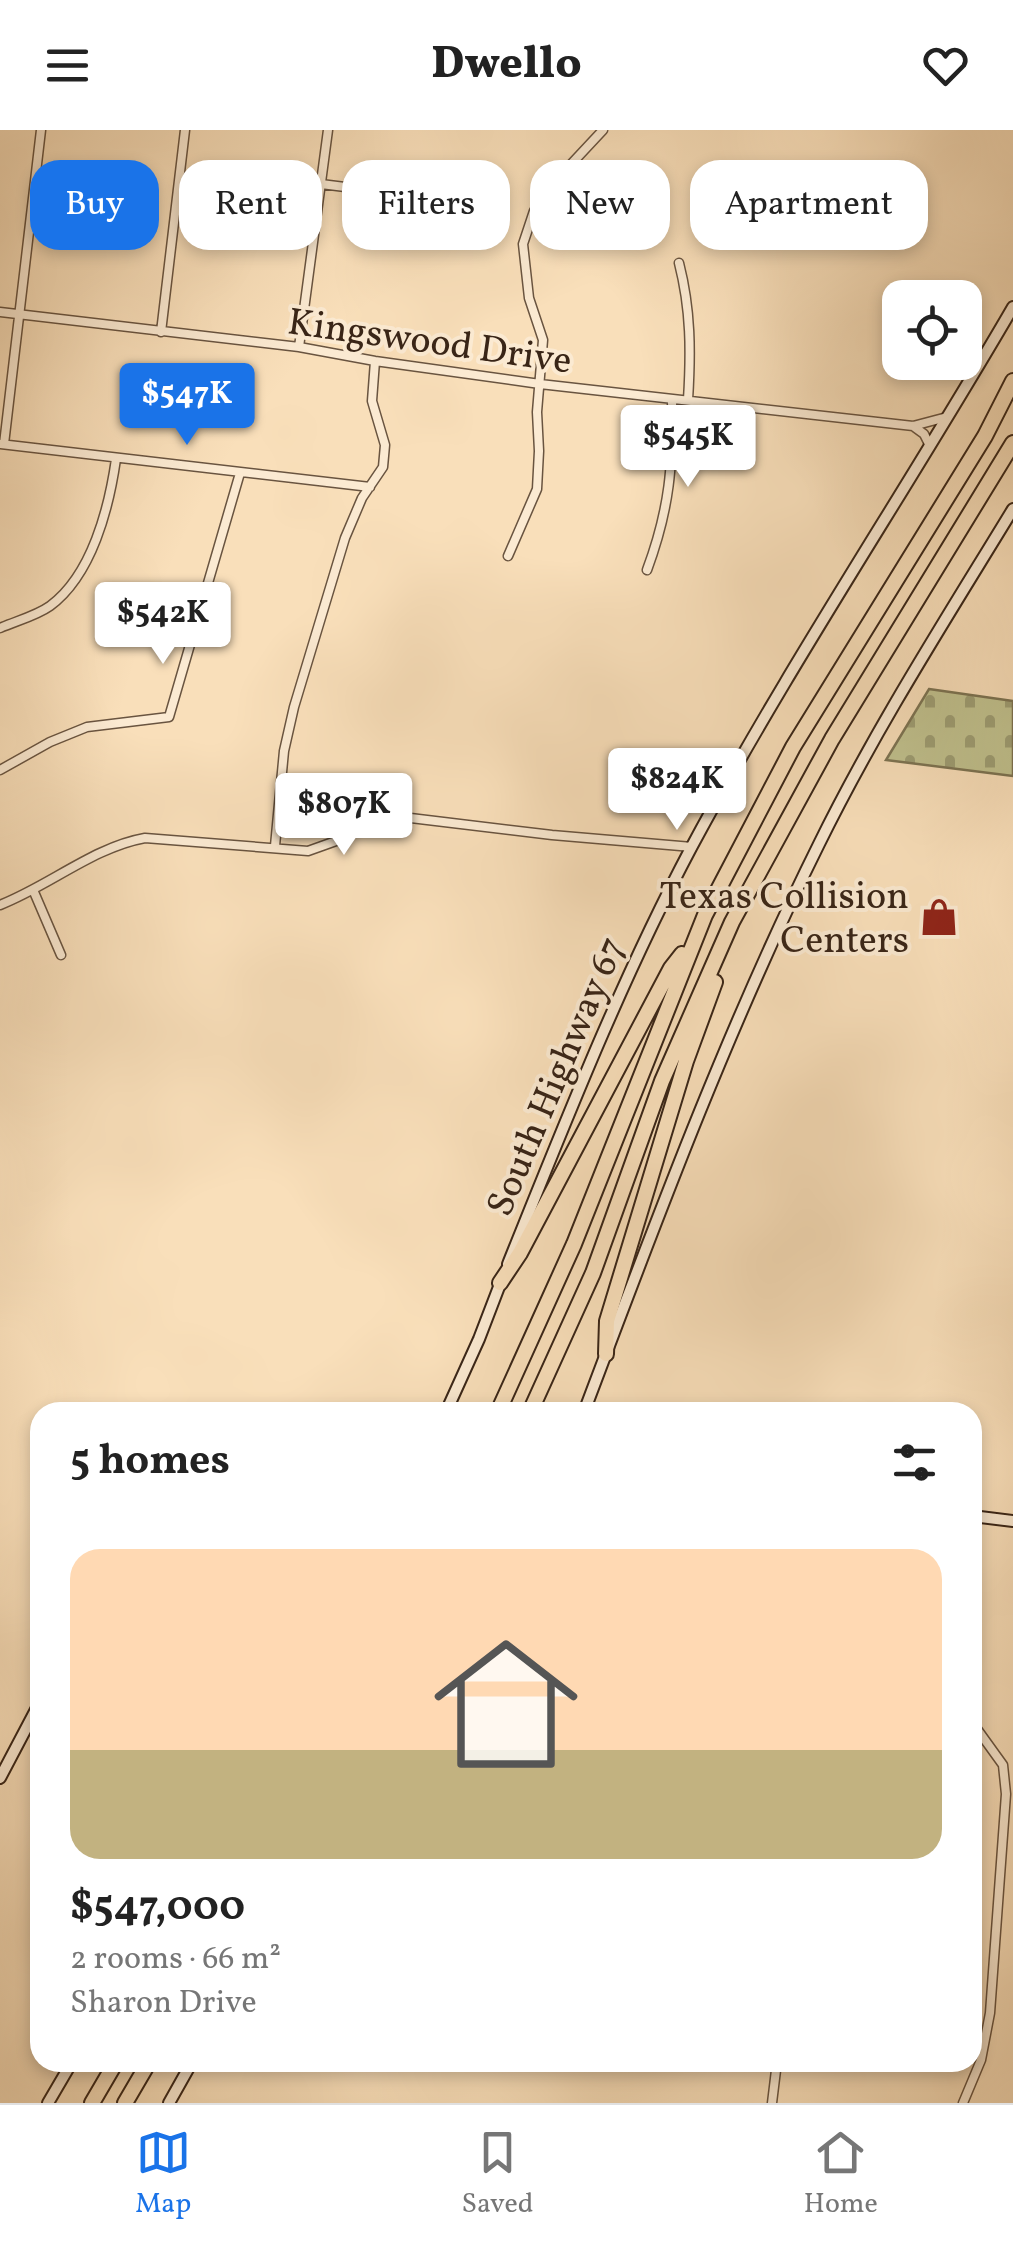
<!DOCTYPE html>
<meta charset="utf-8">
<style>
:root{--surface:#fff;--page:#f2f2f2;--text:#222;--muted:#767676;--line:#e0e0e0;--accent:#1a73e8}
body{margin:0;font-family:Vollkorn,serif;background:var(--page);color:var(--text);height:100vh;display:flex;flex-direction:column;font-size:38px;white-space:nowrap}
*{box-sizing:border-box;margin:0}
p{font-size:32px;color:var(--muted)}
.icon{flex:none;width:55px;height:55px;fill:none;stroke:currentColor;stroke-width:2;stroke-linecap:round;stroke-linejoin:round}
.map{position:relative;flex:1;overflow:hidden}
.panel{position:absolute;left:30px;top:1272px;width:952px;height:670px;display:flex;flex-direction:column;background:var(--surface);border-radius:30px;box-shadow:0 5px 15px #0003}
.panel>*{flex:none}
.guide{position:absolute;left:30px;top:30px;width:955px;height:90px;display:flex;gap:20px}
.fabs{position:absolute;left:882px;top:150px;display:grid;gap:20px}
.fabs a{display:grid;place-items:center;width:100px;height:100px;border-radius:20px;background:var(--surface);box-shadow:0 5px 15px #0003;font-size:50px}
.price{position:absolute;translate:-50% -85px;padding:0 22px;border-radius:10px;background:#fff;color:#222;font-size:32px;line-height:65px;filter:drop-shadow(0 2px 5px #0008)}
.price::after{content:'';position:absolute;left:50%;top:60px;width:30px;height:22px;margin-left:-15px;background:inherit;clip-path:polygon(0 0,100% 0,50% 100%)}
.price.current{background:var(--accent);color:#fff}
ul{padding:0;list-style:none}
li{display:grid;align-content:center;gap:20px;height:530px;padding:0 40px}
li span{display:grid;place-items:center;height:310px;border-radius:30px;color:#555}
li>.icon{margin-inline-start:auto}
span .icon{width:180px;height:180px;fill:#fffc;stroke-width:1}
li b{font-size:42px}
h2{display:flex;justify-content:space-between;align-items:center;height:120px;padding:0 40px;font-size:42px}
.chip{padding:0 35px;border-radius:30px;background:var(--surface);box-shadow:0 5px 15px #0003;font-size:35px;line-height:90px}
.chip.current{background:var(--accent);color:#fff}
header{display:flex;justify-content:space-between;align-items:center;height:130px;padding:0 40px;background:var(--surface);font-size:45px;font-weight:800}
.menu{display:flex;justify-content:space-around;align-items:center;height:140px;border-top:2px solid var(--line);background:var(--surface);font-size:28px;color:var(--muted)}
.menu a{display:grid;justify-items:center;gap:5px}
.menu .current{color:var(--accent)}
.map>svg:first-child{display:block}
.cemetery{fill:url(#cemetery-stones);stroke:#7c7352;stroke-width:2.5}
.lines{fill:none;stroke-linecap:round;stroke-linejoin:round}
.street-casing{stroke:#695440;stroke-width:11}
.secondary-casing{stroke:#392517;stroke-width:14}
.highway-casing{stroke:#392517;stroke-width:18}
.street{stroke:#fbead2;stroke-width:8}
.secondary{stroke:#fbead2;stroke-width:10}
.highway{stroke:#f9dfba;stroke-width:14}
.labels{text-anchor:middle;stroke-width:8;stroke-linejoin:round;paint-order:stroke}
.street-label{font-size:38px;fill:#392517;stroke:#fbead2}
.poi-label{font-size:38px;fill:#392517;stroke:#fbead2;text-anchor:end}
</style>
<header><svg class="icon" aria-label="menu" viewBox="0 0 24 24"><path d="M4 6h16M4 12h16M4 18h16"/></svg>Dwello<svg class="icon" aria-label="heart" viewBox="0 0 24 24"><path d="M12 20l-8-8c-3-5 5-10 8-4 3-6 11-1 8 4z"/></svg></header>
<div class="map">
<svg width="1013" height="1973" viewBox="0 0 1013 1973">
<defs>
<pattern id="cemetery-stones" width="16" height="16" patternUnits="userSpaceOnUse" patternTransform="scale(2.5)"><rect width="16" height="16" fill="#c0c18e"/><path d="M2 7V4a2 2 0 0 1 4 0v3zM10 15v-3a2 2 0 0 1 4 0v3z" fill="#9d9d73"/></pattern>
</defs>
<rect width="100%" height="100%" fill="#f9dfba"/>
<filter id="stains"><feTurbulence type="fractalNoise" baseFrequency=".002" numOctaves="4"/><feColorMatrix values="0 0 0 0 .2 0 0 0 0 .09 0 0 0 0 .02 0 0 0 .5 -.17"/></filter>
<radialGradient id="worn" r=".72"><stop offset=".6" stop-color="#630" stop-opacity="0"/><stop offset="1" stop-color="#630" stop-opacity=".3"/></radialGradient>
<path class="cemetery" d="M929,559L1013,571V646L886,630Z"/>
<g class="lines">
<g class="street-casing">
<path id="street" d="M321,54L433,68
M679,133C691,180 691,222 688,270
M0,182L299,217L375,231L540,254L913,296L947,287
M161,202L185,0
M299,217L328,0
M913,296L924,304L930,316
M0,314L370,357
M4,314L41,0
M508,426L537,359L539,321L537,282L543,210L529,168L523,114L534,81L546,61L603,0
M647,440C670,378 673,335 672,270
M0,498C16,491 36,486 50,476C92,445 109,378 116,329
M0,640L50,612L87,597L169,587L240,343
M275,716L284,621L294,577L345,408L362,368L383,337L385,315L372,271L375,231
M34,762L61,825
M0,775C49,756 94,717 145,708L308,721L336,711L360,692L394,686L552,705L692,717
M772,1973L777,1932
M963,1973L981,1930L990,1883L1006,1664L1003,1635L972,1592"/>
</g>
<g class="secondary-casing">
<path id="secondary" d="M508,1134C565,993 620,852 691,718C790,533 908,358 1013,177
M446,1282L479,1209L502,1149
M584,1282C656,1091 728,897 819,714C876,598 946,489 1013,379
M972,1386L1013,1391
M0,1648L40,1572
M48,1973L72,1932
M169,1973L192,1932"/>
</g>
<g class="highway-casing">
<path id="highway" d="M500,1153L520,1123L671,838L682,824
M606,1224L607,1191L686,931L715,852
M498,1282L574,1114L705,785L793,617L985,306L1013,251
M530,1282L593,1143L662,951L732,792L832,609L1013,313
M92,1973L116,1932
M125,1973L149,1932"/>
</g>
<use href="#street" class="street"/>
<use href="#secondary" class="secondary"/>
<use href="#highway" class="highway"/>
</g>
<defs>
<g id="shop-bare" transform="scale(3)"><path d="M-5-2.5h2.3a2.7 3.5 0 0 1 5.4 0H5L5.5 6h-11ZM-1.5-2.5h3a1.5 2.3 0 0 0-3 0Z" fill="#8f2418" stroke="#fbead2" stroke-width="2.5" paint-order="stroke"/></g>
</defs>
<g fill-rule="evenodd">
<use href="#shop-bare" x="939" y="787"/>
</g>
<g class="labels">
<g class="street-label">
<text transform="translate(430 210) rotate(8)" y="13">Kingswood Drive</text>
<text transform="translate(555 946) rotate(-67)" y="13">South Highway 67</text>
</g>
<g class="poi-label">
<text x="909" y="778">Texas Collision<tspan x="909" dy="44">Centers</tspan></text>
</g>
</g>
<rect width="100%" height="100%" filter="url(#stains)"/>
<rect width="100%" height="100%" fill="url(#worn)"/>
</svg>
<div class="fabs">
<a><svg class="icon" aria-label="locate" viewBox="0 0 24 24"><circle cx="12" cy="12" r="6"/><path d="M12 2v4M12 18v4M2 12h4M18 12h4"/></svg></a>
</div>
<b class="price current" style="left:187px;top:318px">$547K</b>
<b class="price" style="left:688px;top:360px">$545K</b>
<b class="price" style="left:163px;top:537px">$542K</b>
<b class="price" style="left:677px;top:703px">$824K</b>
<b class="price" style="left:344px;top:728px">$807K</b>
<div class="guide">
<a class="chip current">Buy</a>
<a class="chip">Rent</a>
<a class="chip">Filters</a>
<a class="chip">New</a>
<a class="chip">Apartment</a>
</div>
<section class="panel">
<h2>5 homes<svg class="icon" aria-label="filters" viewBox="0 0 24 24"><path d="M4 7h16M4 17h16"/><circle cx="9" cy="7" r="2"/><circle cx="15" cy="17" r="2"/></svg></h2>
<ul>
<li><span style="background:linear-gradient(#ffd9b3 65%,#c2b280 0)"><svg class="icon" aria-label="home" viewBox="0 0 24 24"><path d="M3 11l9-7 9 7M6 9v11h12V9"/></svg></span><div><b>$547,000</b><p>2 rooms · 66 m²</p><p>Sharon Drive</p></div></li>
</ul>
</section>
</div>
<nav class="menu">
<a class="current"><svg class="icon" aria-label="map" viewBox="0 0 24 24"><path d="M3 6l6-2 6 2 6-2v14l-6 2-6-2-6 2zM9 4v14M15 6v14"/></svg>Map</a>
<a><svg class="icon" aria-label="saved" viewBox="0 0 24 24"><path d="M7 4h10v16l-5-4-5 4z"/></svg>Saved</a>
<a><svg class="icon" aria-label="home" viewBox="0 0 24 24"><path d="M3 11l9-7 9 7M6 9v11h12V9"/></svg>Home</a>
</nav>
